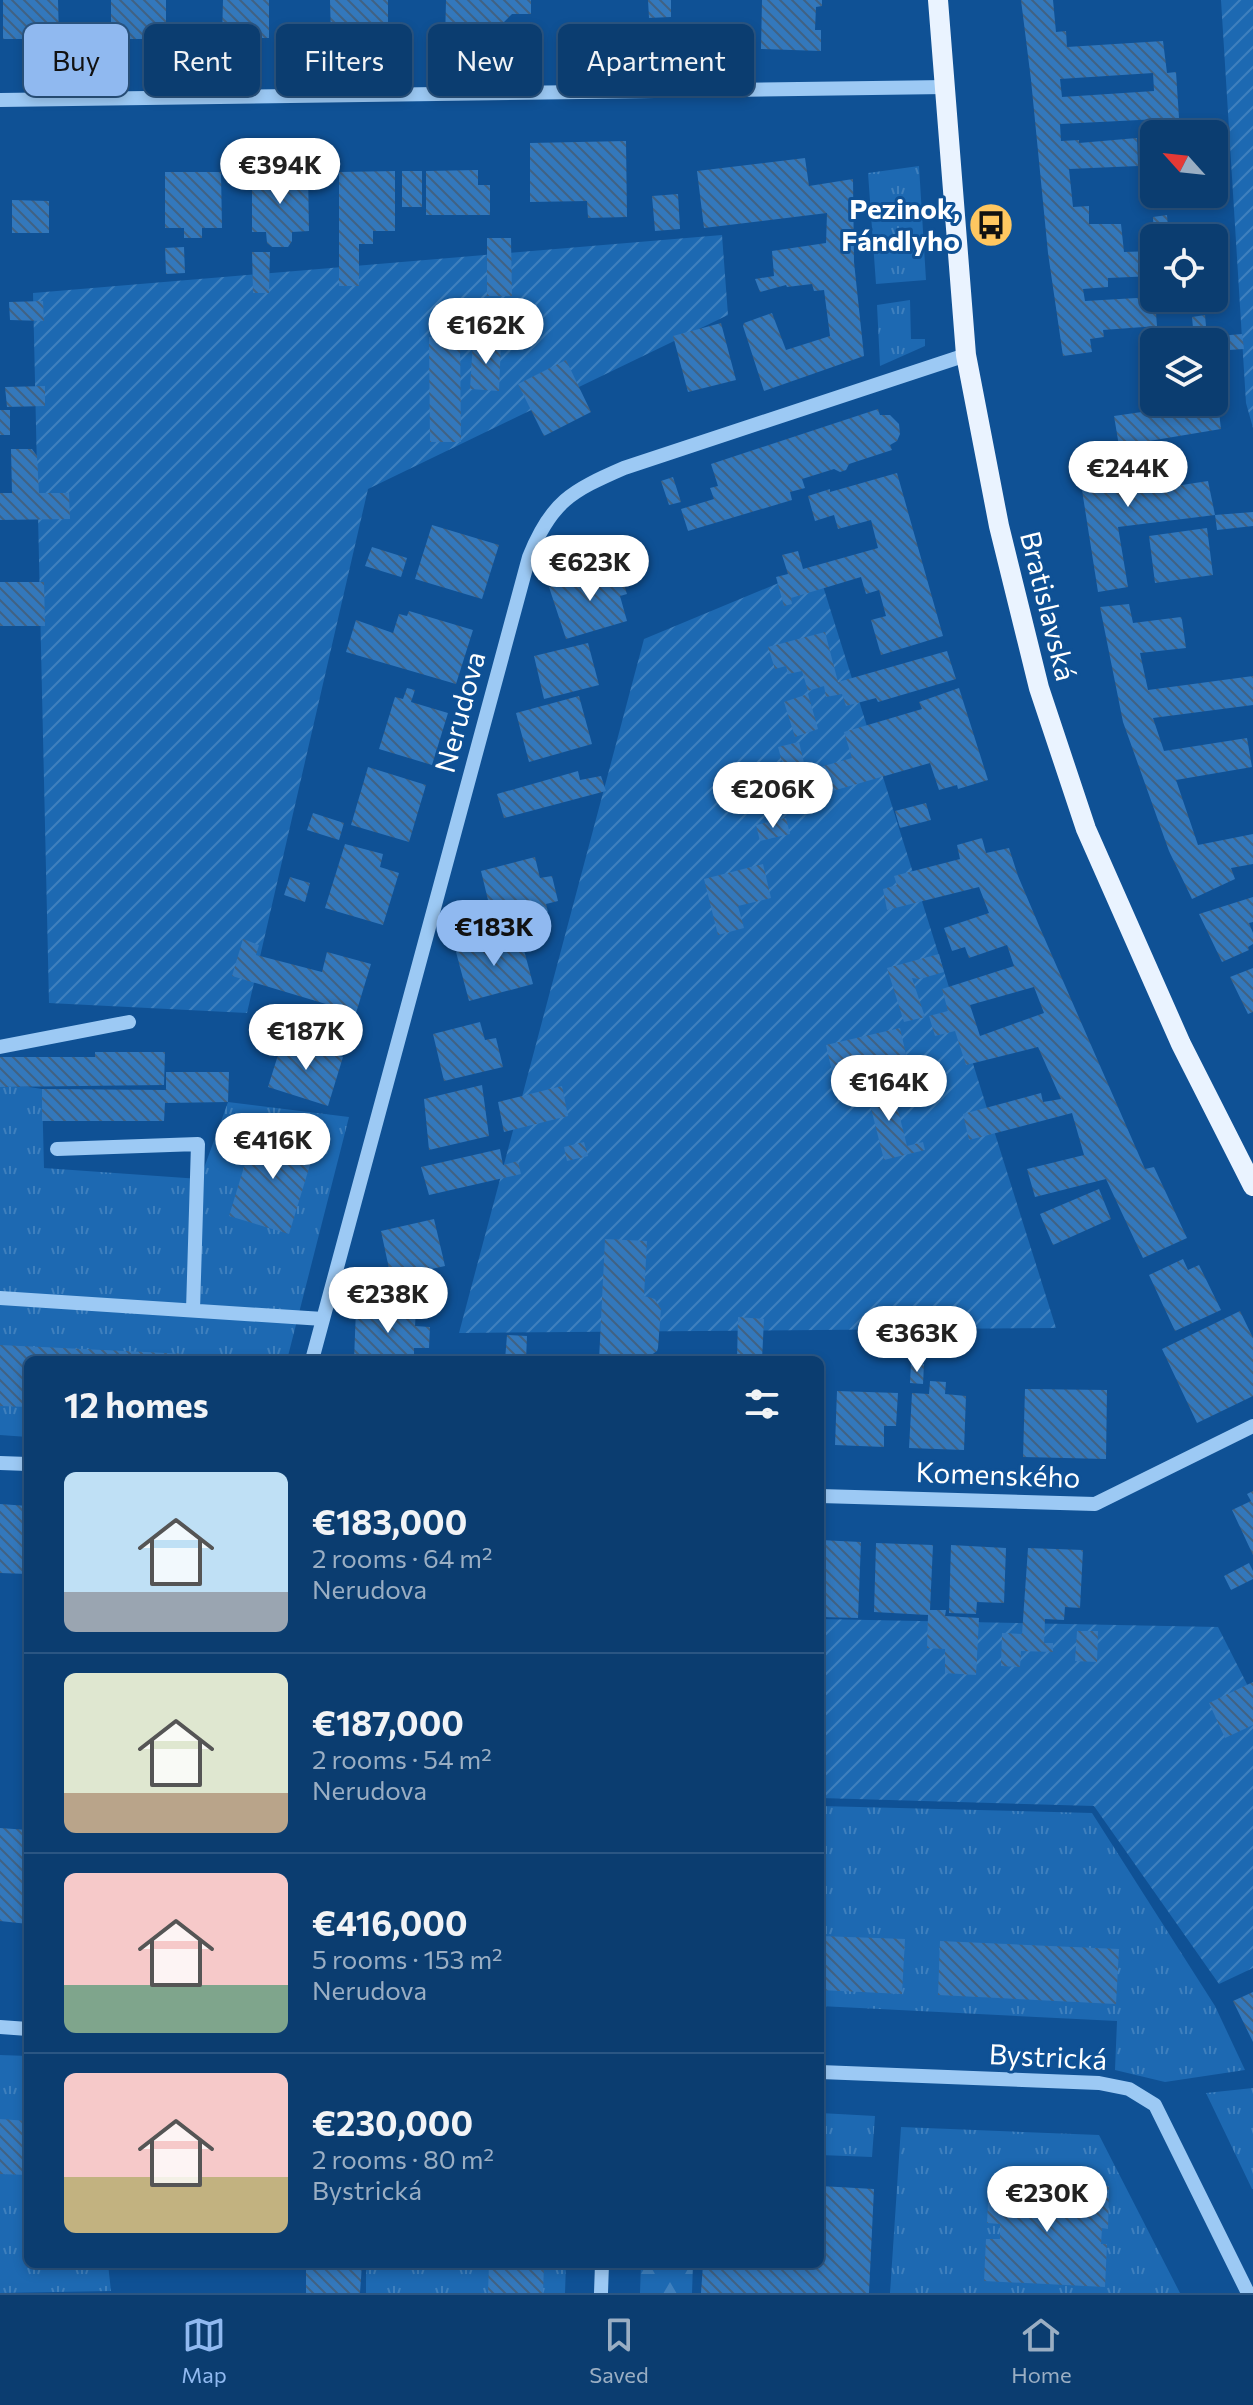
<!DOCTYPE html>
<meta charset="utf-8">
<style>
:root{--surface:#0b3d70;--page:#144475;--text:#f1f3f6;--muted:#9aaec3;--line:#2b5683;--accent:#90b9f0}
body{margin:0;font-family:Commissioner,sans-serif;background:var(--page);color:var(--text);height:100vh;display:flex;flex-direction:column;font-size:30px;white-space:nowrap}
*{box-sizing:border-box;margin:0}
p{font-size:26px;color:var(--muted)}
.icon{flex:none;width:44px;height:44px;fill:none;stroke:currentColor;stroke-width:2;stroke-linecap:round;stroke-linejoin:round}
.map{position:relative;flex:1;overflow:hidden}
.details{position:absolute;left:24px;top:1356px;width:800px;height:912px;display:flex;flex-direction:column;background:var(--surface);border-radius:12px;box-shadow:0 4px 12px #0003,0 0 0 2px var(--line)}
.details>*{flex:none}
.banner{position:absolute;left:24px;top:24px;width:800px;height:72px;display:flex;gap:16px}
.needle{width:52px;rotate:297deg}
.controls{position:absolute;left:1140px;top:120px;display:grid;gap:16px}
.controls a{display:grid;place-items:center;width:88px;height:88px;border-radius:12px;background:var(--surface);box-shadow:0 4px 12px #0003,0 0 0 2px var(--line);font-size:40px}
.price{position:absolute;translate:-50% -68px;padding:0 18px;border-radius:28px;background:#fff;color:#222;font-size:26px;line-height:52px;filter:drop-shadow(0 2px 4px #0008)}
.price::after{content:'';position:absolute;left:50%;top:48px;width:24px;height:18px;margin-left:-12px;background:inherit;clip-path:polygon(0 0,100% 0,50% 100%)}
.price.selected{background:var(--accent);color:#111}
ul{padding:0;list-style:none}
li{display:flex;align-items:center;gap:24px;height:200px;padding:0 40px}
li+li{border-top:2px solid var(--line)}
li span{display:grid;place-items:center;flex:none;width:224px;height:160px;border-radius:12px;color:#555}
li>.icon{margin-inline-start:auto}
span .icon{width:96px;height:96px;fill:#fffc;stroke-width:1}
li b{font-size:34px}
h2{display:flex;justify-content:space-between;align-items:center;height:96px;padding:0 40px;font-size:34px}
.tag{padding:0 28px;border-radius:12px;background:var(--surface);box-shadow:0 4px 12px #0003,0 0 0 2px var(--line);font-size:28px;line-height:72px}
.tag.selected{background:var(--accent);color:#111}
.tab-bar{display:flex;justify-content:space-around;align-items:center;height:112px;border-top:2px solid var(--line);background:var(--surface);font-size:22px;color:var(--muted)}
.tab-bar a{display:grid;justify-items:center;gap:4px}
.tab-bar .selected{color:var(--accent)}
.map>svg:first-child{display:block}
.grass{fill:url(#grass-tufts)}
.forest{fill:url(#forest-firs)}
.garden{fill:url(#garden-furrows)}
.building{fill:url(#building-back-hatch);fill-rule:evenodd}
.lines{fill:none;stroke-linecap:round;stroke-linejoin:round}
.minor{stroke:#9cc9f4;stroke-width:14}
.major{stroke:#eaf3ff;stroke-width:20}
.labels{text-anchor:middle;stroke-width:6;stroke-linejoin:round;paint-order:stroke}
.poi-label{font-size:28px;font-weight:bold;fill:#fff;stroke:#0f5195;text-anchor:end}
.street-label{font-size:28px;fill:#fff;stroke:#0f5195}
</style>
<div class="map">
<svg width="1253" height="2293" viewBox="0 0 1253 2293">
<defs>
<pattern id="grass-tufts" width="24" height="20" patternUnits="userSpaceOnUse" patternTransform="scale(2)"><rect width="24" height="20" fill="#1d69b2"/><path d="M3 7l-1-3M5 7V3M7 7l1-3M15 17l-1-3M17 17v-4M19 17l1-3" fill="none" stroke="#3f80be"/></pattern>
<pattern id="forest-firs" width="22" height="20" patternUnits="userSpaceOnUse" patternTransform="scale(2)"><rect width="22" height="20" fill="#1d69b2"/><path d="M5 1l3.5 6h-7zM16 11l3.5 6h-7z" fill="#3f80be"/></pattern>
<pattern id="garden-furrows" width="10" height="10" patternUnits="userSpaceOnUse" patternTransform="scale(2)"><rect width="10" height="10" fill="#1d69b2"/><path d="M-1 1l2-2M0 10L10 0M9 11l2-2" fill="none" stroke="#3f80be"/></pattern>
<pattern id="building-back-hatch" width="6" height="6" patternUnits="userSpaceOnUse" patternTransform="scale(2)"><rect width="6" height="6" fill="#3378bc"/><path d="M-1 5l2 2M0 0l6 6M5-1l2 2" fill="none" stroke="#406284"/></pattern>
</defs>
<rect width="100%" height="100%" fill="#0f5195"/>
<path class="grass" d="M919,166L926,280L876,284L868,173Z
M910,300L911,339H925V346L880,366L877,305Z
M0,1087H29L42,1089L44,1168L200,1179L228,1102L349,1117L287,1360H28V1437L0,1435Z
M820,1806L1092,1813L1215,2006L1245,2070L1165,2082L1115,2070L1117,2021L820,2006Z
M0,2055L28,2056V2264H108L111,2291L0,2293Z
M1253,2088V2189H1252L1206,2093Z
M820,2113L875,2116L872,2157L820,2155Z
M901,2127L1099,2135L1180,2293H890Z
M366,2264H566L565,2293H366Z"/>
<path class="forest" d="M641,2264H693L692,2293H640Z"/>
<path class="garden" d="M1221,0H1253V428L1246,403Z
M722,235L728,315L368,489L247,1013L49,1003L33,293Z
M817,567L1056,1328L459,1333L644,639Z
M820,1619L1218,1627L1253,1696V1968L1219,1984L1094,1806L820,1798Z"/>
<path class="building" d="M3,0H58L59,39H3Z
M111,0H166V39H111Z
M223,0H269V38H222Z
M330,0H388V38H331Z
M446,0H531V14H512L503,23V41H445Z
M648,0H671V17L649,18Z
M762,0H822V6L816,7L815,30H821V51L761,49Z
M1021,0H1053L1056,32L1066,31L1067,47L1163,41L1167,73L1176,72L1179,118L1060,124L1061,141L1079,140V143L1137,138L1138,166L1069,169L1073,207L1089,206V224H1121L1124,252L1154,251V276L1108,278V287L1083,289L1085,301L1154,297L1183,298L1184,311L1156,313L1157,326L1103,330L1104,337L1090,339L1092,352L1063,356L1048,253L1031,80ZM1153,73L1154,91L1062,97L1060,79Z
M626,141L627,217L588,218L587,201L530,202V143Z
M805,158L809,186L853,179L854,262L864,356L764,391L743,326L744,323L772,313L786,350L830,336L824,290L814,291L812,284L787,287L786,285L760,292L755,279L774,276L772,251L826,243L827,213L704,228L697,171Z
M1154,165V180L1140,181L1138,166Z
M478,170V185H490V215H426V171Z
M395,171V231H373V244H359V286H339V172Z
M402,171H422V207H402Z
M165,172H221L222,228H202V238H184V228H165Z
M252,172H308L309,231L292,232V241L288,247H272L267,243L266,232H252Z
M678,194L680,229L655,231L652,196Z
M12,200L49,201V233H12Z
M1167,215L1169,238H1154L1153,217Z
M487,238H511L512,296H487Z
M184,247L185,273L166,274L165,248Z
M252,252H270L269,293H253Z
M43,301L44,321L10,320L9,302Z
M485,305H506L505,329H484Z
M1205,315L1207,337L1242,334L1244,349L1214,351V342H1201V338L1194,339L1192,317Z
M721,323L736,380L688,392L673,336Z
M460,336L461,442H430L429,337Z
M473,341L501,343L499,391L470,389Z
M566,360L591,412L544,436L518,384Z
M45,386V406L7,407L5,387Z
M1218,404L1221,429L1119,446L1114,416L1183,406L1184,409Z
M878,409L880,415H890L899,424L900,434L897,441L890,445L892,450L849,464L846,470L840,472L834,469L802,479L805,488L790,492L792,500L688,531L681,509L714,499L710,488L718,486L711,464Z
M0,410H10V435H0Z
M1106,447L1107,459L1131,456L1136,492L1208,481L1215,515L1118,527L1128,587L1098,592L1076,452Z
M11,449H32L37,456L39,493H69L70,519L0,520V493H12Z
M897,473L943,636L881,655L871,620L886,616L879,590L866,594L861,577L791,598L792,604L784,606L776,577L788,574L782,555L798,551L803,569L878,548L871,520L838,529L834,515L815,521L808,496L830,489V492Z
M673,477L681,502L669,505L661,481Z
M1253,512V526L1217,530L1215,515Z
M432,525L499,545L482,599L415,579Z
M1207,528L1213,575L1155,583L1149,536Z
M372,547L407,558L401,577L365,566Z
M619,568L627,594L620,596L627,621L566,639L549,587Z
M0,582H44L45,626H0Z
M1129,604L1133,623L1181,617L1182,620L1186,648L1140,653L1148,690L1253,676V705L1153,718L1164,751L1247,738L1252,767L1176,780L1198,845L1253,834V864L1231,868L1235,879L1192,899L1169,851L1123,722L1100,607Z
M409,611L473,630L456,684L346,652L356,620L393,633L399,614L407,616Z
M825,632L838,682L947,651L956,679L878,702L876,698L846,706L842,694L826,697L824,686L808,691L802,671L788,674L786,666L775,669L768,647Z
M588,643L599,685L544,699L534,656Z
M407,688L415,690L411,702L448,713L432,765L379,749L395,697L403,699Z
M959,688L988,780L958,789L957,785L939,790L930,763L752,814L745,789L786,777L778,747L799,742L806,771L852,758L844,732L922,709L919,702Z
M808,694L818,729L795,737L784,702Z
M579,696L592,744L529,762L516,713Z
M368,767L426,785L409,842L351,825Z
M578,771L580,780L601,776L606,791L504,818L497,794Z
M926,803L931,820L900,828L895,811Z
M313,813L344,823L339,840L307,830Z
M786,818L790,834L760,841L756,825Z
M982,838L986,853L1009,848L1018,876L1040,928L1145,1169L1154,1167L1187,1238L1143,1258L1106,1179L1035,1197L1027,1169L1084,1155L1072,1113L969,1140L963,1114L1041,1093L1043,1102L1061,1099L1038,1047L966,1065L955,1031L935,1036L929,1016L948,1011L942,989L1014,966L1007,945L969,958L965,947L952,951L944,928L989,913L979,887L887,910L883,889L897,885L894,876L960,859L957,845ZM1034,987L1044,1013L980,1036L970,1005Z
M345,844L383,854L380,867L399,873L383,925L325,908Z
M535,857L540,878L552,876L558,901L546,904L548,912L494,925L481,871Z
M763,864L771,898L738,906L744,928L718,935L704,879Z
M290,877L310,883L305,902L284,895Z
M1253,897V922L1249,923L1253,933V944L1248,947L1249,950L1222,962L1199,914Z
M520,935L533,984L469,1001L456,952Z
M243,939L259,945L256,955L322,972L327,952L371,964L356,1013L232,976Z
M939,954L944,972L920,979L912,978L925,1017L904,1022L887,968Z
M1253,968V1012L1248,1014L1230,977Z
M324,1004L356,1014L350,1034L318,1024Z
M480,1022L485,1040L496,1038L503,1067L444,1081L433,1034Z
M900,1028L909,1068L835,1085L826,1045Z
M283,1039L343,1057L328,1106L268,1087Z
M95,1052H165L164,1085L0,1087V1057H95Z
M166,1072H229L228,1102L165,1103L164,1121H42V1089L166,1090Z
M891,1082L907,1146L923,1142L925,1150L884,1160L866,1088Z
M482,1085L489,1136L429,1150L424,1099Z
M562,1086L568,1116L504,1132L498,1102Z
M256,1128L316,1145L289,1234L229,1216Z
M584,1142L588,1156L567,1161L564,1147Z
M500,1149L503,1165L518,1161L521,1174L429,1195L421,1167Z
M1099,1189L1111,1219L1053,1245L1040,1214Z
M434,1219L445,1266L391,1278L381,1231Z
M605,1239L647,1241L644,1296L655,1299L661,1309L658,1348L657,1351L647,1358L599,1360Z
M1183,1259L1188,1270L1199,1265L1221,1310L1175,1331L1149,1275Z
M356,1309L416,1310L415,1326L430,1327L429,1348H414V1360H354Z
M1240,1311L1253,1338V1396L1197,1423L1162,1349Z
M738,1317L764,1319L762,1360H737Z
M507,1335L527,1336L526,1360H505Z
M0,1345L207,1355V1360H28V1407L0,1406Z
M911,1364H924L923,1384L910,1383Z
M930,1381L946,1382L945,1394L966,1396L964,1450L909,1448L912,1393L929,1394Z
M1025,1389L1107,1390L1106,1459L1023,1457Z
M837,1391L898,1393L896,1426H884V1447L835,1445Z
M1253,1491V1555L1232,1510L1251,1501L1247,1494Z
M0,1504L28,1506V1574L0,1573Z
M820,1540L861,1542L858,1618L820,1617Z
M876,1543L933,1545L930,1610H946L945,1616L979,1618L976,1675L945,1673V1649L927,1648L928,1615L874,1612Z
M951,1545L1006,1548L1004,1603L977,1602L976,1614L949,1613Z
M1028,1548L1083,1550L1080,1608L1065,1607L1064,1620L1045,1619L1044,1643H1053V1652L1021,1651L1020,1667L1001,1666L1002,1633L1022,1634Z
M1249,1563L1253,1571V1579L1231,1590L1224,1576Z
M1077,1631H1098L1097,1662L1075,1661Z
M1253,1682V1725L1225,1738L1209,1703Z
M0,1828L28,1830V1924L0,1921Z
M820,1936L905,1939L902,1994L820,1990Z
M940,1941L1119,1949L1116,2004L938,1995Z
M1253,1992V2042L1233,2001Z
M0,2119L28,2121V2175L0,2174Z
M989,2181L1109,2186L1108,2229L1102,2228L1101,2244H1107L1105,2287L984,2281L986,2239H1000V2224L987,2223Z
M820,2186L874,2189L869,2293H701L703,2264H820Z
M306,2264H362L360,2293H306Z
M489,2264H544L543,2293H488Z"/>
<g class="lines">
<path class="minor" d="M0,100L946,87
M0,1047L129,1022
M57,1149L198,1144L193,1310
M0,1298L323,1319
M312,1360L529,557C551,502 571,491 624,468L966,355
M0,1463L28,1464
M820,1496L1095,1504L1253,1426
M0,2027L28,2029
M820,2072L1099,2083L1129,2089L1155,2105L1248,2293
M601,2293L602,2264"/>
<path class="major" d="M938,0L966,355L999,526L1039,688L1086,829L1181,1044L1253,1186"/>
</g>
<defs>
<g id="bus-disc" transform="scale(2.3)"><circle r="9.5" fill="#ffc760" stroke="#0f5195"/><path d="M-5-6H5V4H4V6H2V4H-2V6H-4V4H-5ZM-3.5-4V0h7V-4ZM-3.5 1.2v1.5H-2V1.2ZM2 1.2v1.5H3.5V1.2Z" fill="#111"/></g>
</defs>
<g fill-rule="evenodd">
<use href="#bus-disc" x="991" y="225"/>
</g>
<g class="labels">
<g class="poi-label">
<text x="960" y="219">Pezinok,<tspan x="960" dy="32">Fándlyho</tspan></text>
</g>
<g class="street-label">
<text transform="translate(1048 606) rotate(76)" y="10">Bratislavská</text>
<text transform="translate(460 712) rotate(-75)" y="10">Nerudova</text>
<text transform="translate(998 1475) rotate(2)" y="10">Komenského</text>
<text transform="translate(1048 2057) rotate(3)" y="10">Bystrická</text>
</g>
</g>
</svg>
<div class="controls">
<a><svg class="needle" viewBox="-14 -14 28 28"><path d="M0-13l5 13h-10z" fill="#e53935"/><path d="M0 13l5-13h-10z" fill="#9aaec3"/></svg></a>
<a><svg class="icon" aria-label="locate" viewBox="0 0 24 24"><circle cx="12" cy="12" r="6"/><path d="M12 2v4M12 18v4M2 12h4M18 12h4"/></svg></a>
<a><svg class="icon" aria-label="layers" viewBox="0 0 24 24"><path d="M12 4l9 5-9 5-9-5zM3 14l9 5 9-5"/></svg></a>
</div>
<b class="price" style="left:280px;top:206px">€394K</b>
<b class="price" style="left:486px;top:366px">€162K</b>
<b class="price" style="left:1128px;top:509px">€244K</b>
<b class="price" style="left:590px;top:603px">€623K</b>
<b class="price" style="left:773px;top:830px">€206K</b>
<b class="price selected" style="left:494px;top:968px">€183K</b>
<b class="price" style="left:306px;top:1072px">€187K</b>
<b class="price" style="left:889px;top:1123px">€164K</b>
<b class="price" style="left:273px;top:1181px">€416K</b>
<b class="price" style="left:388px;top:1335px">€238K</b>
<b class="price" style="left:917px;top:1374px">€363K</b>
<b class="price" style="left:1047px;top:2234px">€230K</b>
<div class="banner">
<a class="tag selected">Buy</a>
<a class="tag">Rent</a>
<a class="tag">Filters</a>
<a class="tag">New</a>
<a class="tag">Apartment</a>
</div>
<section class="details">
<h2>12 homes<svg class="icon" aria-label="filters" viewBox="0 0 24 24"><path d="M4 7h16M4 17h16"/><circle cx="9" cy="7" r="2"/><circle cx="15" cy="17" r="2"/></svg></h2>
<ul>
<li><span style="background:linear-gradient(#bfe0f5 75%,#9aa5b1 0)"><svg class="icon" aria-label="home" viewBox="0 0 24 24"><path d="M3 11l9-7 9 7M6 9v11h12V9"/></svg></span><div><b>€183,000</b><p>2 rooms · 64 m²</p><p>Nerudova</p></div></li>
<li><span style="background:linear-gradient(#dfe7d0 75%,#b9a48a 0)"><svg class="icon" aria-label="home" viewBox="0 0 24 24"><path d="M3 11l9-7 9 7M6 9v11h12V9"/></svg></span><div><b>€187,000</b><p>2 rooms · 54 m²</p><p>Nerudova</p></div></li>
<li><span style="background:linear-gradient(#f6c9c9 70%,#7fa58c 0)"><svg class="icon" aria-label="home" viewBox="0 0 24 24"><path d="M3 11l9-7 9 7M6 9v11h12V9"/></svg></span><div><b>€416,000</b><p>5 rooms · 153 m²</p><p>Nerudova</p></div></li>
<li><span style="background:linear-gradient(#f6c9c9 65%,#c2b280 0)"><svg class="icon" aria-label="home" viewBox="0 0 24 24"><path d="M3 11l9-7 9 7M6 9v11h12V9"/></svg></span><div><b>€230,000</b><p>2 rooms · 80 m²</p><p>Bystrická</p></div></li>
</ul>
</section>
</div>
<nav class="tab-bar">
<a class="selected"><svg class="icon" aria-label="map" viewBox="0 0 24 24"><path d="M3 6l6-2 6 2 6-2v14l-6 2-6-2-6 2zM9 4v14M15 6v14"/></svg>Map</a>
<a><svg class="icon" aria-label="saved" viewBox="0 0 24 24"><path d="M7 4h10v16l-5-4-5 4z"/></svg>Saved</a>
<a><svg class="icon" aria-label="home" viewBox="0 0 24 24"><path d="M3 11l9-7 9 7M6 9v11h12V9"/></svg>Home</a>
</nav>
